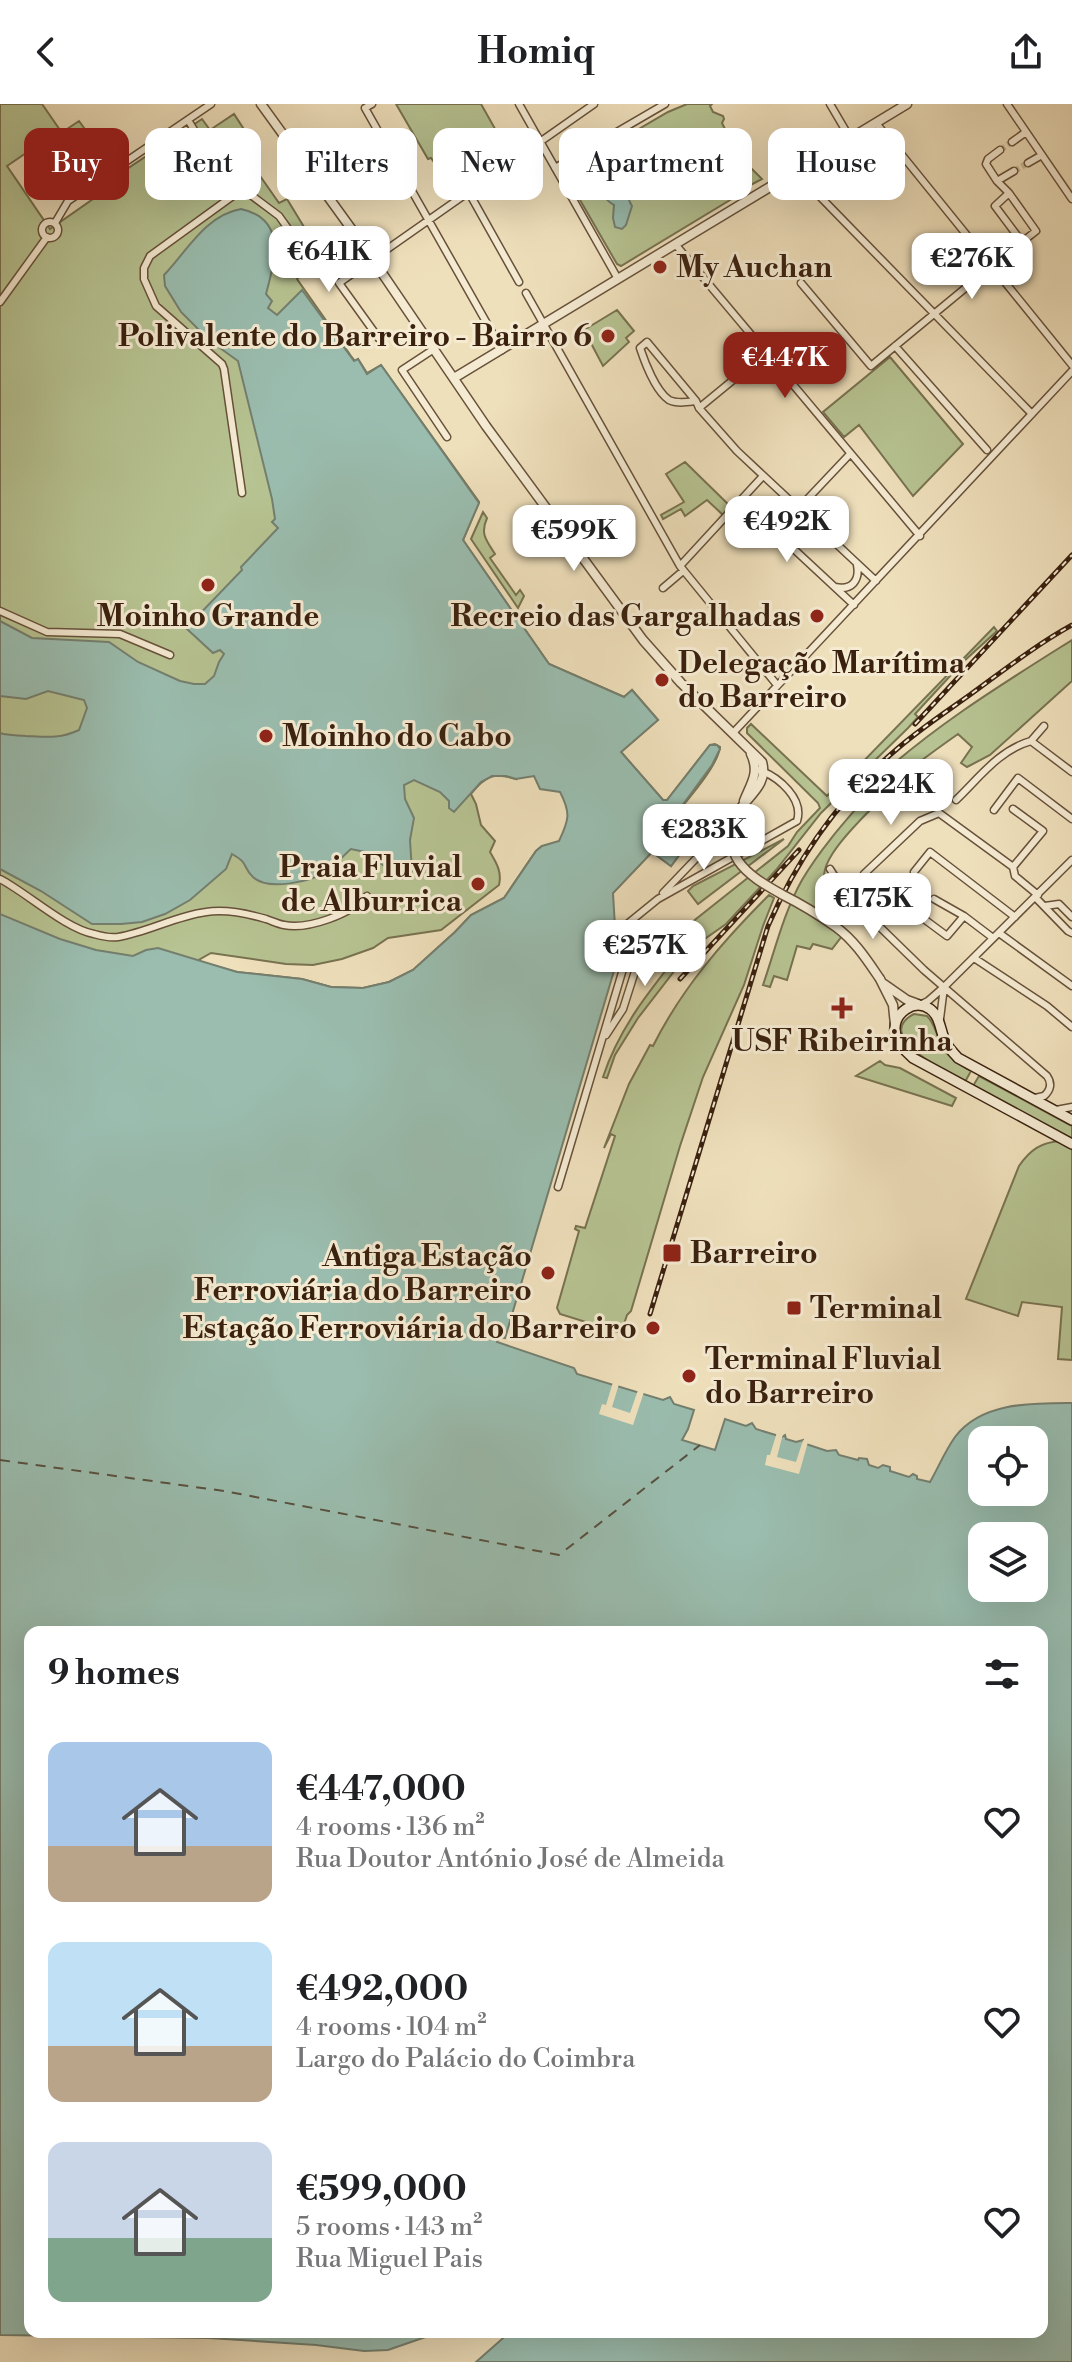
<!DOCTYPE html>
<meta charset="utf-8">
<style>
:root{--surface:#fff;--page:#f2f2f2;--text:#202124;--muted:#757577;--accent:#8f2418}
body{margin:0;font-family:"Libre Bodoni",serif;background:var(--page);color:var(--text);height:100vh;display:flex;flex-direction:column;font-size:30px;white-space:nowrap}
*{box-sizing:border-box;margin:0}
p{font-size:26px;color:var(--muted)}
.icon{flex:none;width:44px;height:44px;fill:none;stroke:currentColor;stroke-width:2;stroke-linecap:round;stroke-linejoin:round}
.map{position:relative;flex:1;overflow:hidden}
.details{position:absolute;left:24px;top:1522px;width:1024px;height:712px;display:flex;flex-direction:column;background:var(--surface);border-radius:16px;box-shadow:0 8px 32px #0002}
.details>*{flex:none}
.guide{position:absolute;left:24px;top:24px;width:1024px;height:72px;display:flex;gap:16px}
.controls{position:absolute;left:968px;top:1322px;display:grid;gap:16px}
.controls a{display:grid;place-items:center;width:80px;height:80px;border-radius:16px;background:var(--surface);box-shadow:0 8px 32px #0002;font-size:40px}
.price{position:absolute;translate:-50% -68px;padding:0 18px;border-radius:16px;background:#fff;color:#222;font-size:26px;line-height:52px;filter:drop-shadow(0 2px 4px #0008)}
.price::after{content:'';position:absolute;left:50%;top:48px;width:24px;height:18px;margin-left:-12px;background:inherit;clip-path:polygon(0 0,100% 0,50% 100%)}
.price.current{background:var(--accent);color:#fff}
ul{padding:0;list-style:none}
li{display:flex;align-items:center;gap:24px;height:200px;padding:0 24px}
li span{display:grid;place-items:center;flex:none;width:224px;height:160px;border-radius:16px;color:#555}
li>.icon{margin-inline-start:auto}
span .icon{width:96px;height:96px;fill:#fffc;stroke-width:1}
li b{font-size:34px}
h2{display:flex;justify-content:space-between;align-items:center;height:96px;padding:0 24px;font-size:34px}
.tag{padding:0 28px;border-radius:16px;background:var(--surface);box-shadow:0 8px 32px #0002;font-size:28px;line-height:72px}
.tag.current{background:var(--accent);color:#fff}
header{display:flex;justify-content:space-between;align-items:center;height:104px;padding:0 24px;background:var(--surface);font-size:36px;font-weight:800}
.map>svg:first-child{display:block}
.green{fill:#b7c392;stroke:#787250;stroke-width:2}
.water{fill:#9abdaf;stroke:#747f6f;stroke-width:2;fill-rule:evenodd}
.pier{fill:#efe0bc}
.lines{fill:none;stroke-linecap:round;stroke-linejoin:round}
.ferry{stroke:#57503f;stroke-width:2;stroke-dasharray:10 8;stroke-linecap:butt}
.minor-tunnel{stroke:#cbba99;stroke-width:6;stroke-dasharray:6 3;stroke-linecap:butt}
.minor-casing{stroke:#67513a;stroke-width:9}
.tertiary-casing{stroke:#67513a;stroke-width:11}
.secondary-casing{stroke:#3a210f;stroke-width:12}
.minor{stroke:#f5ebd3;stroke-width:6}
.tertiary{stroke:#f5ebd3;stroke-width:8}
.secondary{stroke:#f5ebd3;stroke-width:9}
.rail-casing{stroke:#3a210f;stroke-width:5}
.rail{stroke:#f5ebd3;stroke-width:2;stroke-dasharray:6;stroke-linecap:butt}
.tertiary-bridge-casing{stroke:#67513a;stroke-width:11;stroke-linecap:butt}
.tertiary-bridge{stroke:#f5ebd3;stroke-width:8}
.poi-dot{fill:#8f2418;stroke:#f5ebd3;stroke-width:3}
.labels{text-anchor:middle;stroke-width:6;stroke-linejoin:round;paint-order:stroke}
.poi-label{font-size:30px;font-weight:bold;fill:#3a210f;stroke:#f5ebd3;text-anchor:start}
</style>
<header><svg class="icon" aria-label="back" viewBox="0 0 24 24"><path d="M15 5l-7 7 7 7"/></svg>Homiq<svg class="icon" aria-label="share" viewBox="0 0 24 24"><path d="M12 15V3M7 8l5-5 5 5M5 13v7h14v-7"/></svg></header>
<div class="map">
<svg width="1072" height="2258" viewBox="0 0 1072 2258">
<rect width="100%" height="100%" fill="#efe0bc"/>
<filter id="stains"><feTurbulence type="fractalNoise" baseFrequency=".0025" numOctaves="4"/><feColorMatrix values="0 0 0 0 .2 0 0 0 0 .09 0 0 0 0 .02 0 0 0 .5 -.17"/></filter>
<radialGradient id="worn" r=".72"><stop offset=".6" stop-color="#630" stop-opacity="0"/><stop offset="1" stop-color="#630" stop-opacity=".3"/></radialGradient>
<path class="green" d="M0,0H42L60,26L7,62L50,125L126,72L124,67L202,15L210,26L234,10L260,50L242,64L250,74L258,69L279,99L287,95L304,123L295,129L316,172L314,173L306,166L297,175L351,252L355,257L358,255L367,269L381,261L479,398L463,436L549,560L624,593L632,586L658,616L621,648L663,696H667L710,641L715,640L720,643C717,664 686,697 673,714L694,731L671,762L652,748L613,789L604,676L515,670L516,675C494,668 485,672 471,690L476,700L481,721L495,737L490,748C497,760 502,768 499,781L441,826L388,834L373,844L342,855L313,861L286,860L211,849L197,857L237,868L302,875L331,883L363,884L389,878L413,866L455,828L471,811L504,794L536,747L542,742L478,878L0,905Z
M396,0H481L498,30L438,64L431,54L428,55Z
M687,0H712L710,2L713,8L723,12L724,15L722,19L726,27L730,26L734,35L739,38L740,44L744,46L743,53L747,66L752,65L762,75L743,85L735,93L621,162L617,160L565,70L567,67L668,8Z
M79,17L92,35L55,59L43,41Z
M617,206L634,227L626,234L629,238L603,262L584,226Z
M890,253L963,340L913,392L859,321L844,333L823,308Z
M685,358L731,403L723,411L707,396L685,412L681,405L663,415L661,411L684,398L666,370Z
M483,408L487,414C480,430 486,436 495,450L490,454L516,491L520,486L524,492L518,504L471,435Z
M994,523L997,527L963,558L915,610L918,613L908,624L821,709L776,766L726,820L699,839L679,861L638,914L615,951L607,974L603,973C619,924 650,886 682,846L678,842L663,854L657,846L788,742L797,728L820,704L818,699L747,629V624L751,620L827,692L851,667L853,668Z
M1072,536V577L990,651L967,663L961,659L972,643L958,630C941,642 924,654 908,667C895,678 884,691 873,703C860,717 801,771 834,786L830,791L842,832L832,845L813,840L810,845L797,842L787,876L774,872L770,883L763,881C775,846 784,808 802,776C822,742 849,713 875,683L872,679C932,623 1002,580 1072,536Z
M784,735L698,800L688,787L693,782Z
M769,791L774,794L763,822L744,881L703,973L680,1042L631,1207L627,1211L621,1229L560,1210L557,1204L579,1127L575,1125L576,1122L585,1124L615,1032L611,1030L604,1044L629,980L650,941L653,942C682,884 723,837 769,791Z
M914,910L927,912C934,919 935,926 939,935C945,950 957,960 971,967L965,978C949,969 871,932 914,910Z
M880,957L885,961L900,964L956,994L952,1002L856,972Z
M979,972L1072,1022V1035L973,982Z
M1061,1037L1072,1044V1256L1058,1255L1062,1203L1022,1198L1018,1212L966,1195L1019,1062C1030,1046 1041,1038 1061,1037Z"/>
<path class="water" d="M628,64L633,67C633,80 624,91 632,102L626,121L622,125L615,123L613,114L614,101C608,98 595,84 592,78L594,75L612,76Z
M241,105C287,115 275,156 266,190L272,197L268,204L277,211L302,186L354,257L358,255L367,270L381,261L479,399L463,436L549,560L624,593L632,586L658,616L621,648L663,696H667L710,641H717L720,645L712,661L673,714L694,731L671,762L652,748L613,789L615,823L620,824L619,850L505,1234L499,1233L497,1238L574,1264L577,1270L663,1296L670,1293L674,1300L694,1306L688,1325L682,1336L715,1346L725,1315L746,1322L752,1319L756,1325L782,1333L785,1331L786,1335L796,1338L803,1336V1339L827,1347L836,1346L839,1351L858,1356L859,1354L867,1355L869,1361L878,1364L883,1361L890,1363V1367L909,1373L913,1370L917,1372V1375L930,1378C938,1364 945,1347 955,1333C981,1298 1032,1299 1072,1299V2258H476L510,2228H1042V1528H30V2228H440L388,2246L364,2247L316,2241L209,2234L0,2231V810L60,835L96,846L133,852L146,846L158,844L237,868L302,875L331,883L363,884L389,878L413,866L455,828L471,811L504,794L536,747L542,742L559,737C569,716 571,709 560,688L540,685L534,672L516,675L506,672H492L481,678L454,708L449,704V697L440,688L414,676L404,681L405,695L414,714L410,736L412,767L402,775L365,748L351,745C343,752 335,761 327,767C313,778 267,787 253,773C242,763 250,760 232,750L226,765L190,796L165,810L142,818L121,820H92L41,787L0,765V629C9,632 17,631 26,632C46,633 60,635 79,626L87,604L84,596L48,587L26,595L0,592V517L32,534L109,538L138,558L180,577L194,580H205L214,572L219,558L224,550L220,546L213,549L187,525L189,521L242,466L241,463L278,424L272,418L275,415L272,395L238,257L209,236L181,208L165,182L164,171C187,147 206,111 241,105ZM982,1336H1034V1388H982ZM982,1432H1034V1484H982Z"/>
<path class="pier" d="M613,1278L619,1280L612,1303L630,1309L638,1286L644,1288L633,1321L599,1310L602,1300L606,1301Z
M777,1328L783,1330L777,1353L796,1358L803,1336L808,1338L799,1370L765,1361L767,1351H770Z"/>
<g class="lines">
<path class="ferry" d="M0,1356L224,1387L559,1451L700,1341"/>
<path class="minor-tunnel" d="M1000,46L1012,38
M1014,67L1028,59"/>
<g class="minor-casing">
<path id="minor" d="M372,0L365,4L502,246
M519,0L618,175
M830,0L850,34
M1007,0L1072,95
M188,16L220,68L279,112L289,126L304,160
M876,19L1072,261
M1012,38L1026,28
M1000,46L988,55L986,60L997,77L1009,89
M1028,59L1042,51
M555,64L665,0
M796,68L1032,310
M997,77L1014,67
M241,86L150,152L144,164V175L156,202L222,260L224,265L242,389
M468,87L519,178
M1009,89L1036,127L1022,138L995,102Z
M42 126a8 8 0 1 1 16 0a8 8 0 1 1-16 0Z
M55,119L68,97L211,0
M675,140L920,432
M801,179L871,262L992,162
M526,189L680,462L777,581
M0,198L47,133
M380,236L339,179L594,0
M895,242L987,346
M434,245L402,266L447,333
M696,297C688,298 677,300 669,296C656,287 645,259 640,244L647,238L696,297L699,304L737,347L876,477
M699,304L766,249
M741,396L854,501
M798,405L850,350
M781,433L803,410
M680,462L763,372
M835,483C852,487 860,476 857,461
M663,484L683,467
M0,507L47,528L120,530L170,551
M1044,622L1031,637L1072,668
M733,629L1072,267
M956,696C979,674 999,646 1031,637
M994,706L1018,674L1072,715
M1013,763L1015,772L1038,791
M830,765L846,790L924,866L1047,972C1052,979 1051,986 1044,992L1035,994
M914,768L930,748L1015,813
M864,770L920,717L939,709L1013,763L1043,727L1013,705
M0,775C27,789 66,825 94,830C101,832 111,834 118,833C148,828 176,812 206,808C225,805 249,810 266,815C272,817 278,820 284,821C308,826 351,810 367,792
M663,789L729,720
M1035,793L1068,827L1072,829
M934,795L964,812L993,834
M901,798L947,832L964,812
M1045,802L1059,800L1072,813
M999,829L1072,882
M974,854L1047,902L1072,923
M922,900L928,897L944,883L1072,756
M940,915L944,883
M606,931L623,905L638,858L632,845L633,816
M1056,1006L1072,1003
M558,1083L626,855V821L658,795L797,717C804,695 779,673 759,666"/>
</g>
<g class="tertiary-casing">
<path id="tertiary" d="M261,0L363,141L486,322L643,536L681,579L762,658C768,679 751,690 740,705
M454,274L907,0
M744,697C751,679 760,669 751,650
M880,875L893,901L895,921
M884,880L907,896L918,900"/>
</g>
<g class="secondary-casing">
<path id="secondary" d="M1072,1016L958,954C954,949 949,945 946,939C940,928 941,913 930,905C914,894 893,909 895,928C897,938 905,947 913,954L1072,1040"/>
</g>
<use href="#minor" class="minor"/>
<use href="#tertiary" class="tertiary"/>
<use href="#secondary" class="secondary"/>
<g class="rail-casing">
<path id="rail" d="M915,620L1072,451
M680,875L799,746
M650,1210L768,822C798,753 839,694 897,645C920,625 946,608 971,590C1004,566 1036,541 1072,521"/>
</g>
<use href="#rail" class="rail"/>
<g class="tertiary-bridge-casing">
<path id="tertiary-bridge" d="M740,705C717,751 745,770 783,791C801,800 819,811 836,823C855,837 867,856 880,875"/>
</g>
<use href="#tertiary-bridge" class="tertiary-bridge"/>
</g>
<g class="poi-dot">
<circle cx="660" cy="163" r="8"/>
<circle cx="608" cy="232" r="8"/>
<circle cx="208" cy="481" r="8"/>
<circle cx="817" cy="512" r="8"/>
<circle cx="662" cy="576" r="8"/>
<circle cx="266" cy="632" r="8"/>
<circle cx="478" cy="780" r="8"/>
<path d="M838 892h8v8h8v8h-8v8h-8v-8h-8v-8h8z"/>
<rect x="662" y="1139" width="20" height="20" rx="4"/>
<circle cx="548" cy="1169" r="8"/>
<rect x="786" y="1196" width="16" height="16" rx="4"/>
<circle cx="653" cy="1224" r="8"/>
<circle cx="689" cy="1272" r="8"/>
</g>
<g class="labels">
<g class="poi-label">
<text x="676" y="173">My Auchan</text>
<text x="592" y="242" text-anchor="end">Polivalente do Barreiro - Bairro 6</text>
<text x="208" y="522" text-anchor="middle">Moinho Grande</text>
<text x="801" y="522" text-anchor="end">Recreio das Gargalhadas</text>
<text x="678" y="569">Delegação Marítima<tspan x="678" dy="34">do Barreiro</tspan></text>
<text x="282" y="642">Moinho do Cabo</text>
<text x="462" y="773" text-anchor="end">Praia Fluvial<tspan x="462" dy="34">de Alburrica</tspan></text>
<text x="842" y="947" text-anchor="middle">USF Ribeirinha</text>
<text x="690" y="1159">Barreiro</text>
<text x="532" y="1162" text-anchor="end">Antiga Estação<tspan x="532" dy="34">Ferroviária do Barreiro</tspan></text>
<text x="810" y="1214">Terminal</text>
<text x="637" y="1234" text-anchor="end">Estação Ferroviária do Barreiro</text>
<text x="705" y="1265">Terminal Fluvial<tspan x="705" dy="34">do Barreiro</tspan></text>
</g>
</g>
<rect width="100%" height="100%" filter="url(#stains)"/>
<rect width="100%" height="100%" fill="url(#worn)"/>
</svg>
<div class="controls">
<a><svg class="icon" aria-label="locate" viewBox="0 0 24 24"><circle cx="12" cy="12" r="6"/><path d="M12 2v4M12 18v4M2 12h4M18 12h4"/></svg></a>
<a><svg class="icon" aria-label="layers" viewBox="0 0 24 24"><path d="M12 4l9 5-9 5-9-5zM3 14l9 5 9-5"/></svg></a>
</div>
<b class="price" style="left:329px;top:190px">€641K</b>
<b class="price" style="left:972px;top:197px">€276K</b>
<b class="price current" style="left:785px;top:296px">€447K</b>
<b class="price" style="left:787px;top:460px">€492K</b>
<b class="price" style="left:574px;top:469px">€599K</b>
<b class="price" style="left:891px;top:723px">€224K</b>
<b class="price" style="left:704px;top:768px">€283K</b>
<b class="price" style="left:873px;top:837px">€175K</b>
<b class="price" style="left:645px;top:884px">€257K</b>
<div class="guide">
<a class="tag current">Buy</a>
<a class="tag">Rent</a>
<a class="tag">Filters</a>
<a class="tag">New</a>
<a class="tag">Apartment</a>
<a class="tag">House</a>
</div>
<section class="details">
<h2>9 homes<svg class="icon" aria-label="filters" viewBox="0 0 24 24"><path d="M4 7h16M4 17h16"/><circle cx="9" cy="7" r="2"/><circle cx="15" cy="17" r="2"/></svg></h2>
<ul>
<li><span style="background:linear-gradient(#a9c7e8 65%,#b9a48a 0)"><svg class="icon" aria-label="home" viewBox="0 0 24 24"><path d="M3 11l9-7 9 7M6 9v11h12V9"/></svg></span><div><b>€447,000</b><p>4 rooms · 136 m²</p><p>Rua Doutor António José de Almeida</p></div><svg class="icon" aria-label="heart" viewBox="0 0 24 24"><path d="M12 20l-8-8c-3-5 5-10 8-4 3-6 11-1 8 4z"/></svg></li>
<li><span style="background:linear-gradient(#bfe0f5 65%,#b9a48a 0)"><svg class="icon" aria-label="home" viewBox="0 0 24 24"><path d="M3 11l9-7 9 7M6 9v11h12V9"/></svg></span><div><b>€492,000</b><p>4 rooms · 104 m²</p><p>Largo do Palácio do Coimbra</p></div><svg class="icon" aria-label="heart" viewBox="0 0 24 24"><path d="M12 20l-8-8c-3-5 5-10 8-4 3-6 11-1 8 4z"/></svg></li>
<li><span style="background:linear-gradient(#c9d6e8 60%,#7fa58c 0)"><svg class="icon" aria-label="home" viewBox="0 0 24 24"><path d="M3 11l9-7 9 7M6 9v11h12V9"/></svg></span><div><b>€599,000</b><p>5 rooms · 143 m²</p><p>Rua Miguel Pais</p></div><svg class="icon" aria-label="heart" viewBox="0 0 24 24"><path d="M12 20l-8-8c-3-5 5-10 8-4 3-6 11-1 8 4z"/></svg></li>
</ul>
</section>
</div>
